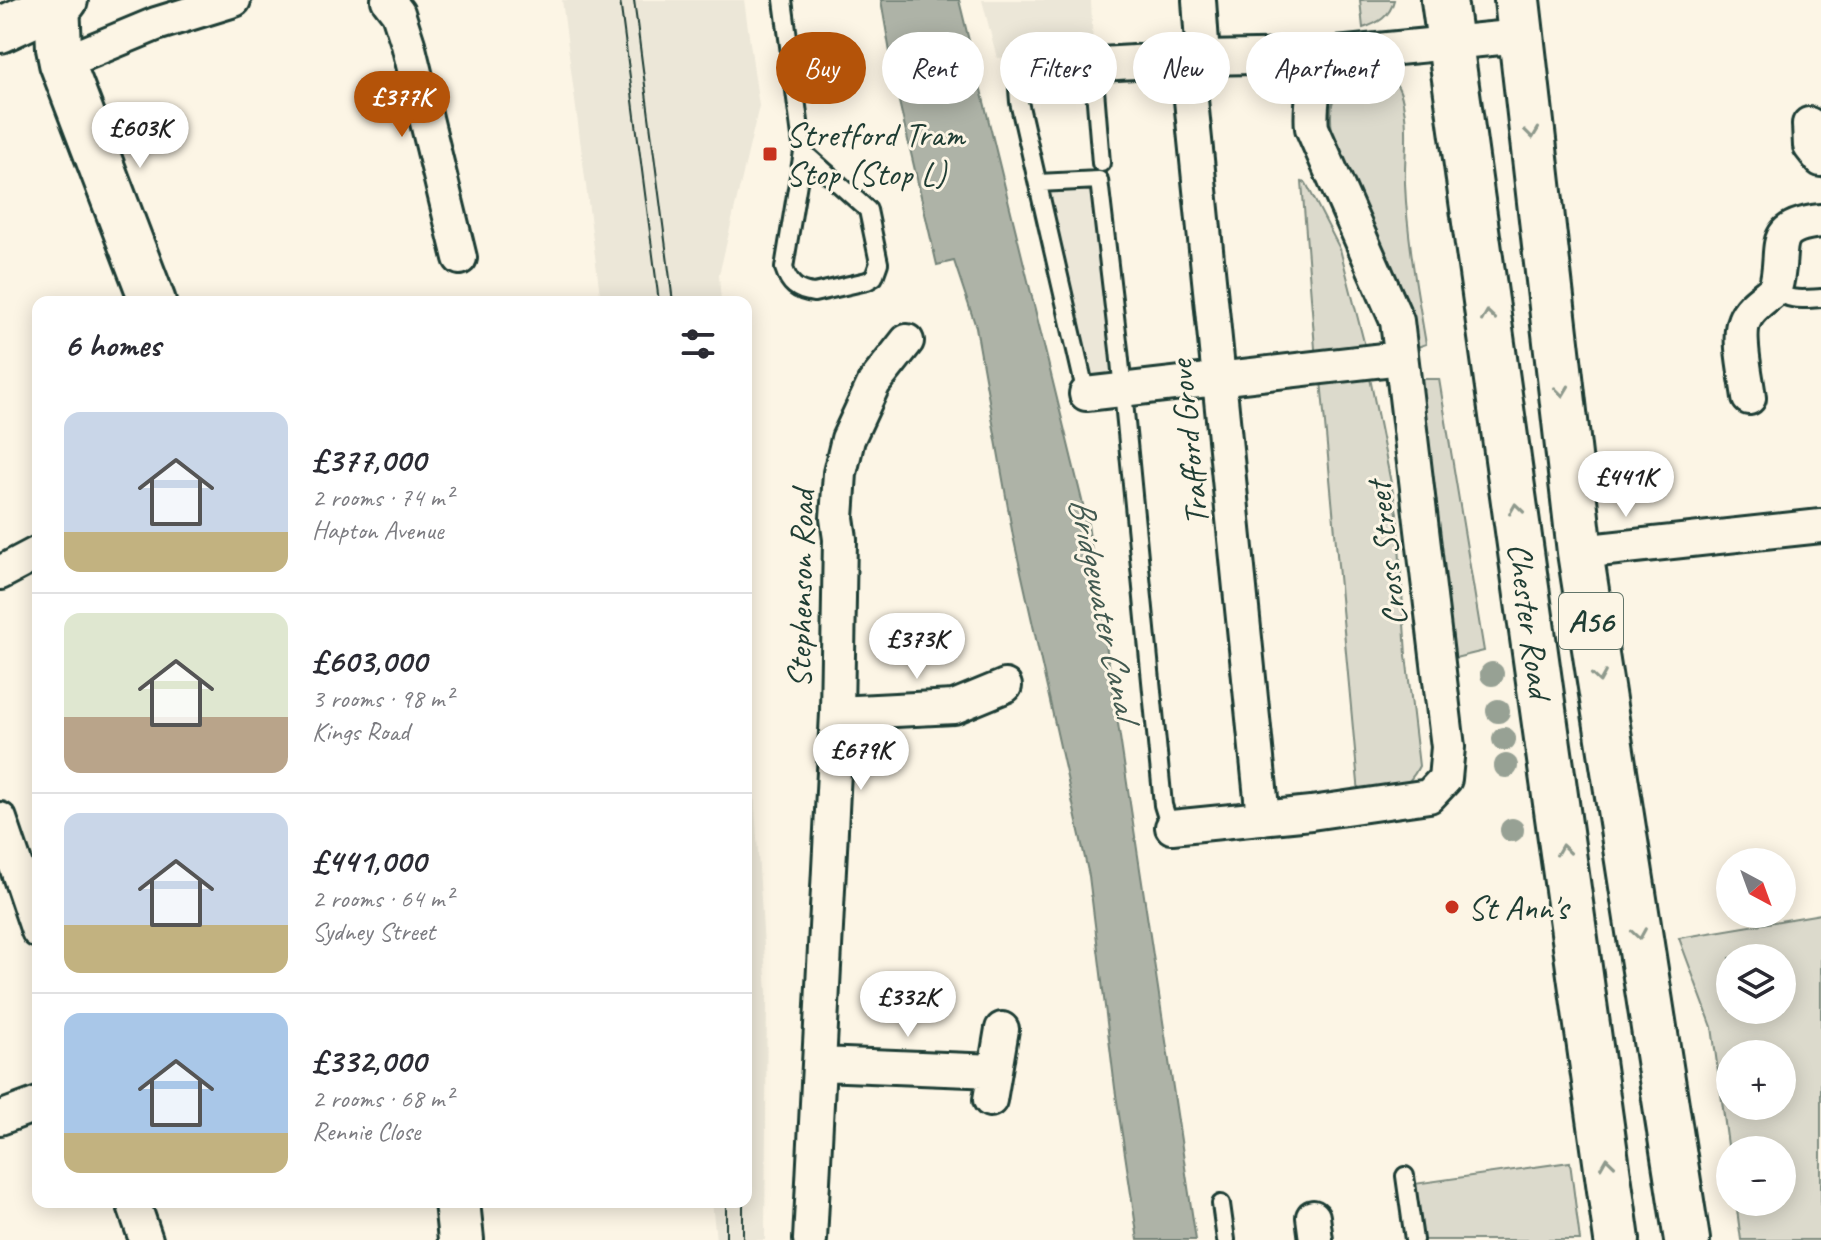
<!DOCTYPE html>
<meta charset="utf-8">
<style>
:root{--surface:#fff;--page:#f2f2f3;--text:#2b2b33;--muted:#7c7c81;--line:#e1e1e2;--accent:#b45309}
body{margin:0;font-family:Caveat,sans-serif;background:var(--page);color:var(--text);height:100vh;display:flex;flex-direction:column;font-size:30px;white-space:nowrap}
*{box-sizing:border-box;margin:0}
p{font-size:26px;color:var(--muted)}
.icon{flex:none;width:44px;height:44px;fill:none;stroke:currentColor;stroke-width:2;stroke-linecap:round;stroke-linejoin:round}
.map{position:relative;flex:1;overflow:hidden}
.details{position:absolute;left:32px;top:296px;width:720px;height:912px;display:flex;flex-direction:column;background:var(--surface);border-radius:16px;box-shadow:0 4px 20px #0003}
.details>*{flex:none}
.hud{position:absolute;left:776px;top:32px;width:760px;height:72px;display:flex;gap:16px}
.needle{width:52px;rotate:139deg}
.buttons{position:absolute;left:1716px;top:848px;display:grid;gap:16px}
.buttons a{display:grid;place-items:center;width:80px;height:80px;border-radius:50%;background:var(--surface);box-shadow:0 4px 20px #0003;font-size:40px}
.price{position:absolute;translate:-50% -68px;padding:0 18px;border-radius:28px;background:#fff;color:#222;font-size:26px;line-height:52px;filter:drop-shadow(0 2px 4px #0008)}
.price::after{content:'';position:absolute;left:50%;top:48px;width:24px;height:18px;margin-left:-12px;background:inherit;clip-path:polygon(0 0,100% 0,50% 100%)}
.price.active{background:var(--accent);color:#fff}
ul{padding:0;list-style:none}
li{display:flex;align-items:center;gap:24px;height:200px;padding:0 32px}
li+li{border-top:2px solid var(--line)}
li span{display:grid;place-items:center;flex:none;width:224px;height:160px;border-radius:16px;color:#555}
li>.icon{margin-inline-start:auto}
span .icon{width:96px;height:96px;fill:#fffc;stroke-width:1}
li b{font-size:34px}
h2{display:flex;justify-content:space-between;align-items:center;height:96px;padding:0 32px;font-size:34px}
.chip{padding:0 28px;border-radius:36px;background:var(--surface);box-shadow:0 4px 20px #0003;font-size:28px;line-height:72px}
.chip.active{background:var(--accent);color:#fff}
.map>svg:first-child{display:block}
.built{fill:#ece7d8}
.green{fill:#dcdacc;stroke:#7e8c80;stroke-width:2;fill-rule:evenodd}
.water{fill:#aeb3a7;stroke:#758479;stroke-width:2}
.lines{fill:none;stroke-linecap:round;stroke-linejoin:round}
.lane-casing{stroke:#1f3d34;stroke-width:22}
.street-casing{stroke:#1f3d34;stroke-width:38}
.secondary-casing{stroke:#1f3d34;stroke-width:50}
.highway-casing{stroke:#1f3d34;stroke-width:50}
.lane{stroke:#fcf5e5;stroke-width:16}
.street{stroke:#fcf5e5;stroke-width:32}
.secondary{stroke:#fcf5e5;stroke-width:44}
.highway{stroke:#fcf5e5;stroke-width:44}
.tram{stroke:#1f3d34;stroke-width:2}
.tree{fill:#97a194}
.oneway{stroke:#8e998c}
.poi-dot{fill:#c8321e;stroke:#fcf5e5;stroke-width:3}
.labels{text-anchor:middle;stroke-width:6;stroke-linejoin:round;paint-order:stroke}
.shield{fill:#fcf5e5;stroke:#617469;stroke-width:2}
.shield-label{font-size:32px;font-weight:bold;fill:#1f3d34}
.poi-label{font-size:34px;fill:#1f3d34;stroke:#fcf5e5;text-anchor:start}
.street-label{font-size:34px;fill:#1f3d34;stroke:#fcf5e5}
.water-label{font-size:36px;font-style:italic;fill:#435a51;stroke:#fcf5e5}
</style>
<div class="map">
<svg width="1821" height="1240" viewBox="0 0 1821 1240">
<rect width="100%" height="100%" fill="#fcf5e5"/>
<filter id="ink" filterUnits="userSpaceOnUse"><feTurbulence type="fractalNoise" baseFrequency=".0125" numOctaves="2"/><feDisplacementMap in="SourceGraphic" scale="16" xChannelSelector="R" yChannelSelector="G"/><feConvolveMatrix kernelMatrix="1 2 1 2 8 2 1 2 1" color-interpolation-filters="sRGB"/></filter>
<g filter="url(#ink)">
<path class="built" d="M562,0H744L759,106L719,275L721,302H601Z
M982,0H1091L1093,49L997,58Z
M1096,187L1116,379L1090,382L1044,193Z
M746,666L767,993L765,1240H716L712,1202H746Z"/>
<path class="green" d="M1360,0H1394C1390,17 1378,23 1363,28Z
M1383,74C1398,79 1402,94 1404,109C1409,132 1404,159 1405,183C1407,237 1417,291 1426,344L1412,349L1334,149C1327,100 1328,79 1383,74Z
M1302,182L1306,183L1340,249L1367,354L1316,361Z
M1369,373L1397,513L1406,655L1419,766C1405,795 1389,791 1359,794L1321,380Z
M1423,379H1439L1484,651L1447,660L1416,386Z
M1821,914V1240H1741L1736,1202H1782V1150H1730V1160L1712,1027L1679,938ZM1730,958H1782V1010H1730ZM1782,1054V1106H1730V1054Z
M1570,1162L1580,1240H1422L1414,1184Z"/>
<path class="water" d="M881,0H959L1088,525L1196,1240H1138L1115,1088L1089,876L1013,536L976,327L954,261L937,265L897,93Z"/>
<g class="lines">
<g class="lane-casing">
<path id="lane" d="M783,0L803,152L784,268C789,284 797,291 814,293L867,281L874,277L879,263L868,210L803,152
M1093,65L1101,163
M1049,67L1023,77L1018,89L1019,102L1086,394
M1038,183L1099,180L1119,350L1163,805L1167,818L1172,827
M1775,289C1789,302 1803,299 1821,298
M1405,1176L1414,1240
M1221,1204L1226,1240"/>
</g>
<g class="street-casing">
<path id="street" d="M388,0L398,13L408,44L460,258
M1199,0L1203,58
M1187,60L1263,818
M62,63L156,24L234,0
M1049,67L1203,58L1316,56L1521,36
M1809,124L1810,146L1821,160
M1086,394L1401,358
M1749,398C1747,379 1737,338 1744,321C1749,307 1765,298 1775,289C1787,249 1765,227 1821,221
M1580,552L1821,526
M0,573L38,553
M837,713L954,707L1005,686
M0,819L38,931
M1172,827L1311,813L1429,796L1445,779L1448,747L1397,321L1312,128C1309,104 1317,81 1316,56
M820,1064L995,1071
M990,1100L1002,1029
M0,1118L38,1104
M133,1202L146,1240
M1313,1217L1316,1240
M810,1240L837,713L840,539L837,518L840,473L848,439L874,383L907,341"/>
</g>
<g class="secondary-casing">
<path id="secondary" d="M57,3L59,48L62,63L153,302
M457,1202L461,1240"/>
</g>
<g class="highway-casing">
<g id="highway">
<path id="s1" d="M1444,0L1617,1240"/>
<path d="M1517,0L1580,552L1687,1240"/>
<path d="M0,30L65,0"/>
</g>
</g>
<use href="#lane" class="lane"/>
<use href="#street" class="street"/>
<use href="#secondary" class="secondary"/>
<use href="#highway" class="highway"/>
<path class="tram" d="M620,0L659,302
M634,0L673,302
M726,1240V1202
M743,1240V1202"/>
</g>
<g class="tree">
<circle cx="1492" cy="674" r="12"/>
<circle cx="1498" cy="711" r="12"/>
<circle cx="1504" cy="739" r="12"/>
<circle cx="1506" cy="766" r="12"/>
<circle cx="1512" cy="830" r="12"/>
</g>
<defs><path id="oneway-chevron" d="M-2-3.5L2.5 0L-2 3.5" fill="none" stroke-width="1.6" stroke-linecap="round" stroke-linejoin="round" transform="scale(2)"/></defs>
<g class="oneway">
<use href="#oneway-chevron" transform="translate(1532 133) rotate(83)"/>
<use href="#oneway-chevron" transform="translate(1488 316) rotate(-98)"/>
<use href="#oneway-chevron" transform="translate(1562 391) rotate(83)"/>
<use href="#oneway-chevron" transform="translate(1516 509) rotate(-98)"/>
<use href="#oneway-chevron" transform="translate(1599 677) rotate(81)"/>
<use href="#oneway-chevron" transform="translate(1563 850) rotate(-98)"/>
<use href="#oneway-chevron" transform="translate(1639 934) rotate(81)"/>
<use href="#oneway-chevron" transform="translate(1607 1163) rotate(-98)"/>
</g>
</g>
<g class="poi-dot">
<rect x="762" y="146" width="16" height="16" rx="4"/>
<circle cx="1452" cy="907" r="8"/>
</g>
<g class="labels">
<rect class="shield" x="1559" y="593" width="64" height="56" rx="6"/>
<g class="shield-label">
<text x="1591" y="632">A56</text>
</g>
<g class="poi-label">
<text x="786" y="146">Stretford Tram<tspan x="786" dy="39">Stop (Stop L)</tspan></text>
<text x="1468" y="919">St Ann's</text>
</g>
<g class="street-label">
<text transform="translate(1188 443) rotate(-96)" y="12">Trafford Grove</text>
<text transform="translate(1386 554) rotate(-97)" y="12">Cross Street</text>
<text transform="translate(800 589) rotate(-89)" y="12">Stephenson Road</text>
<text dy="12" stroke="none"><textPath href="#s1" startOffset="626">Chester Road</textPath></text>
</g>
<g class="water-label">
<text transform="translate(1105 607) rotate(78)" y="13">Bridgewater Canal</text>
</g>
</g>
</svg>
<div class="buttons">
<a><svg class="needle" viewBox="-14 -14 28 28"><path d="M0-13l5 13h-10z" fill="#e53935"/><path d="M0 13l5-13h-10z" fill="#7c7c81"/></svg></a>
<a><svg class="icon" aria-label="layers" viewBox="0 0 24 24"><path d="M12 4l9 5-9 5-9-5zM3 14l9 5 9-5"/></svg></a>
<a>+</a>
<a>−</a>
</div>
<b class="price active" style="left:402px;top:139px">£377K</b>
<b class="price" style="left:140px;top:170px">£603K</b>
<b class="price" style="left:1626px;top:519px">£441K</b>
<b class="price" style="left:917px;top:681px">£373K</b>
<b class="price" style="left:861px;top:792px">£679K</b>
<b class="price" style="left:908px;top:1039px">£332K</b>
<div class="hud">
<a class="chip active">Buy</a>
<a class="chip">Rent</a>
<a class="chip">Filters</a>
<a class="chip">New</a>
<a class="chip">Apartment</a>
</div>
<section class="details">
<h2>6 homes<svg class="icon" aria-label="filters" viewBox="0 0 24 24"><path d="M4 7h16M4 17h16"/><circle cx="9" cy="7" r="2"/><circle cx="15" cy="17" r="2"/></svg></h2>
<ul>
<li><span style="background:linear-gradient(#c9d6e8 75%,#c2b280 0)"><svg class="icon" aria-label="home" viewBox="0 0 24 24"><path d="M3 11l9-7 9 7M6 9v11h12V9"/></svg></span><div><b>£377,000</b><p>2 rooms · 74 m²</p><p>Hapton Avenue</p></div></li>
<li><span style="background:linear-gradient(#dfe7d0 65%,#b9a48a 0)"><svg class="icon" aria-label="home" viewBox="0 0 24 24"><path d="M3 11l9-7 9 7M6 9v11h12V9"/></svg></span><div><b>£603,000</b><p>3 rooms · 98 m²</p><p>Kings Road</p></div></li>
<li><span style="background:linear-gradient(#c9d6e8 70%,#c2b280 0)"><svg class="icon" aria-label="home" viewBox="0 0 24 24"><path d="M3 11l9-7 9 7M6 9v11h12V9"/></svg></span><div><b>£441,000</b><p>2 rooms · 64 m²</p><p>Sydney Street</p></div></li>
<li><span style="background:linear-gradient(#a9c7e8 75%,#c2b280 0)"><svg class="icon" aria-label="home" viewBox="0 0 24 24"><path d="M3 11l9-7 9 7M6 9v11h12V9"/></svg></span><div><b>£332,000</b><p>2 rooms · 68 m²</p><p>Rennie Close</p></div></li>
</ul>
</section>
</div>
